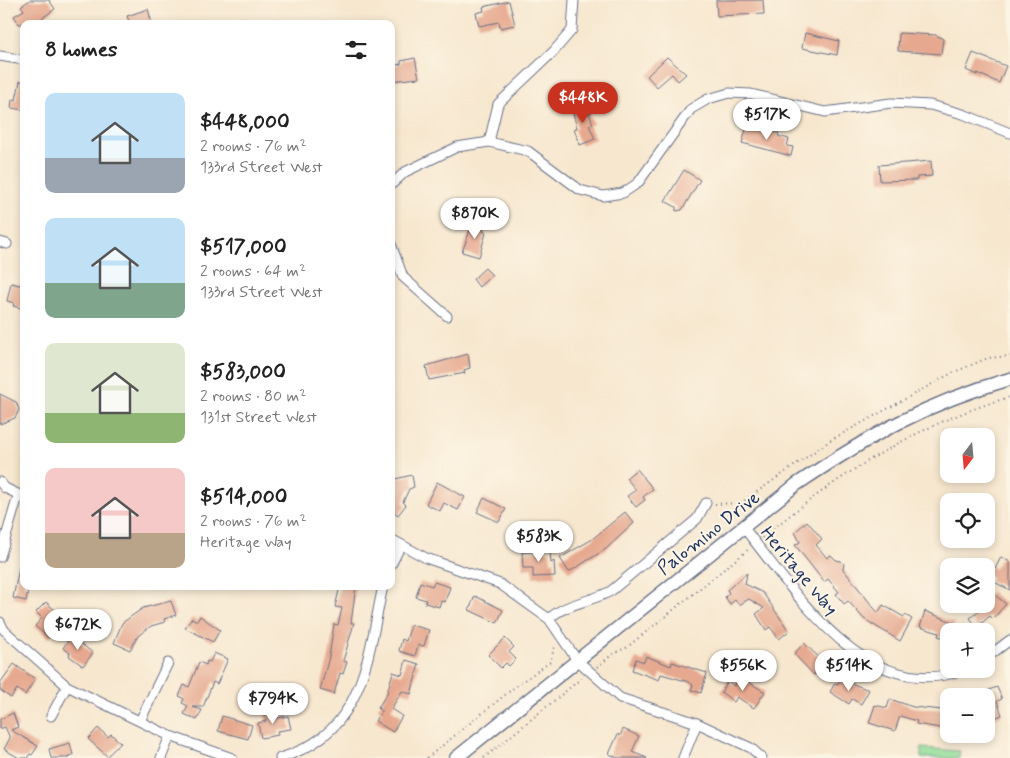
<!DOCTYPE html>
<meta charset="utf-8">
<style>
:root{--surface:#fff;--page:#f6f6f6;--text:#222;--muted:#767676;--accent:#c8321e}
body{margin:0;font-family:Mynerve,sans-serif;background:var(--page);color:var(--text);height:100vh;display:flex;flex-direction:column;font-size:19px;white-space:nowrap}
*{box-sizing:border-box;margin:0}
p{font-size:16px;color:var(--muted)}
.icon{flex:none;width:28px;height:28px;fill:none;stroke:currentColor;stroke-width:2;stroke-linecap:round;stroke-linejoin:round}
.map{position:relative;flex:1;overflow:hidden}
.drawer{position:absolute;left:20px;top:20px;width:375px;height:570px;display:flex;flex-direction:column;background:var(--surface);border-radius:10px;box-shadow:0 2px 8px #0003}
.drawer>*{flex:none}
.needle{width:32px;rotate:196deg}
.controls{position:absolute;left:940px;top:428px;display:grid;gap:10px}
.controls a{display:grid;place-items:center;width:55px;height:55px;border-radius:10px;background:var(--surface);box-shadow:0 2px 8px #0003;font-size:25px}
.price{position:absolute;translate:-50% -42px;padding:0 11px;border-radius:18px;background:#fff;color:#222;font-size:16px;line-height:32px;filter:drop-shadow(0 1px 2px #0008)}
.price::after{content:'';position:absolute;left:50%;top:30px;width:15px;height:11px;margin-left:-8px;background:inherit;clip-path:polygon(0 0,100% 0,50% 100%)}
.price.active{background:var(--accent);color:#fff}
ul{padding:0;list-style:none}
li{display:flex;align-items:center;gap:15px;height:125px;padding:0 25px}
li span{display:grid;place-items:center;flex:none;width:140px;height:100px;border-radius:10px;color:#555}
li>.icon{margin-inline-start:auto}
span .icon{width:60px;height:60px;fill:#fffc;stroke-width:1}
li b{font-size:21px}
h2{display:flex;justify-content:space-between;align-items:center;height:60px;padding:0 25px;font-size:21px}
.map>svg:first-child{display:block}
.green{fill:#93dd99;stroke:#57867c}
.building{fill:#e6a98f}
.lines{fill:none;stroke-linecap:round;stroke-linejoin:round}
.street-casing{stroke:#686f86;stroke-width:11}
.secondary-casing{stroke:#686f86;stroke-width:15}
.path{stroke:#686f86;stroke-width:2;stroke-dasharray:1 4;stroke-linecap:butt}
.street{stroke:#fff;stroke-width:9}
.secondary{stroke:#fff;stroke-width:12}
.labels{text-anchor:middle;stroke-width:4;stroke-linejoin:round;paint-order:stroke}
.street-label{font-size:19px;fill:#1b2f5e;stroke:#fcf5e5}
</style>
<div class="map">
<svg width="1010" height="758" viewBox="0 0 1010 758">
<rect width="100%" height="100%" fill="#fcf5e5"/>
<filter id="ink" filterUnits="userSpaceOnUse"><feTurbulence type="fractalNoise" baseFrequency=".02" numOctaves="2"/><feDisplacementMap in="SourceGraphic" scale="10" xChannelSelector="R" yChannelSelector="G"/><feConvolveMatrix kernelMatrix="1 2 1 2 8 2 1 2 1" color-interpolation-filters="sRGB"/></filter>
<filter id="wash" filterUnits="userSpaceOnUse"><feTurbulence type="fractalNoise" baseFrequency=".0096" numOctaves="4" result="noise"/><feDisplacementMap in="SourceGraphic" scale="20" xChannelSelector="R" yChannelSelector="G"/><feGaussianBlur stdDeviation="1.12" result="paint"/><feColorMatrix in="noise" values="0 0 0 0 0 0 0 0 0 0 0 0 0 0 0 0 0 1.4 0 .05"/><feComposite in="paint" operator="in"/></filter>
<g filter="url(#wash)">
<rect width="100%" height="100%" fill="#f7e7cf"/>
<path class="green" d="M921,748L960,751L959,758H921Z"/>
<g id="blocks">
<path class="building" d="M30,0H49L55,9L34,24H19L14,16L24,10L21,6Z
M716,0H763L764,14L717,16Z
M509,1L515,25L500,28L499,22L479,26L476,13L484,11L483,7Z
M148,9L152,24H130L127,16Z
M805,33L839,41L837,55L802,48Z
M899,33L936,35L943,39L941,54L898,51Z
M973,53L1006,66L999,83L977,73V75L966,70Z
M667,57L686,74L678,81L672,74L657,87L647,76Z
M415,58L419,78L391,81V66L401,64V61Z
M20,81L24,82V110L11,108L12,99L16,100Z
M589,104L592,112L589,113L593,124L589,125L595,139L580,145L574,129L577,128L572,110Z
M747,126L779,133L778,136L789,139L787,146L793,147L791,156L742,143Z
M931,161L932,176L917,177V180L880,181L879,165Z
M684,170L700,180L682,210L676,211V207L665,201Z
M473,222L484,225L483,231L486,233L479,257L462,252Z
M485,268L492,275L479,287L473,279Z
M11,283L24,286V309L13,306L14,303L7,301Z
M468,354L470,368L464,370L465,373L429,380L426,366Z
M0,394L16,402L19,410L15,418L0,424Z
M637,469L653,489L643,497L645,500L636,507L627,496L636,490L626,478Z
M412,475L414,487L409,489L403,502L406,505L398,515L391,510V480Z
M437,482L465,497L458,510L444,503L440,511L426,504Z
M484,498L506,509L499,522L477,512Z
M625,512L634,523L606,549L569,572L560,558L591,540Z
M807,521L822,539L816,545L827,558L831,555L836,560L841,561L844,564L843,569L878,613L883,605L904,617L905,615L912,619L900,641L864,619L848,601L844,604L836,594L839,592L828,579L824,582L795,545L800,542L795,532Z
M550,551L551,563L554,561L555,576L533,577V568H523L522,552Z
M1001,557L1010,562V590L990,580L992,577L986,574L990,566L995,569Z
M20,563H24V586H29L26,601L13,598Z
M747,573L745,584L763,593L789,631L779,639L770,627L766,630L756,614L764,608L749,599L739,605L735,600L730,604L725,597L729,593L727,590Z
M420,582L432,586L434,582L450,587L445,602L441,601L439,607L425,603L426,600L416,597Z
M340,586H356L351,623H354L343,661L347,662L343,674L340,673L334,694L320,690L329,657L334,624L338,625L342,608L335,607Z
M991,592L1006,604L993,619L990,616L977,627L970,618L981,609L975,604H986V598Z
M475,596L503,610L497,623L469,610Z
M171,601L176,615L164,619L165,622L151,626L138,636L130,650L114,643L122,623L143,608Z
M46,602L65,619L49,638L35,626L42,618L36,612Z
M925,611L955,623L952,631H949V639L938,636L939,633L920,627Z
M200,616L220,630L213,642L185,628L192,618L197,621Z
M411,625L429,630L424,646L418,645L415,656L399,651L402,639L406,641Z
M71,636L93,653L83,666L69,656L70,653L63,648Z
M505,638L514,647L509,652L516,659L509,666L506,663L501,668L488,655Z
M804,643L825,663L814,675L794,654Z
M214,653L228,659L217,684L213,682L203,707H192L202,710L197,720L184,714L188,706L182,703L184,699L179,696L184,685L189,687L199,662L206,665L207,661L210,662Z
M646,656L671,666L672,662L707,673L701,693L691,690L693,685L689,682L661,674L659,680L632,670L636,659L644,662Z
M406,660L419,664L411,694L402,691L391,709L402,716L393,732L375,721L382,711L378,708L387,693L393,672L402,675Z
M14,664L35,679L25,695L17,689L11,698L0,690V683Z
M740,677L765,692L754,708L737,697L734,702L721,692L728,681L734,686Z
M840,679L869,690L861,704L852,699L849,704L830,692L835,683L838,684Z
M997,687L1002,699L997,701L1002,715L986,721V691Z
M890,699L913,707L942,710L949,707V724L940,728L916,724L917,721L900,716L895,731L869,723L875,705L887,708Z
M272,710L274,719L288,716L291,729L277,731L278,735L261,738L258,723L266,721L264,712Z
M13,713L18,727L11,730L38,746L32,755L30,754L27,758H19L4,749L10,738L5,727L0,729V719Z
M222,716L252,725L248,739L218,731Z
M98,728L108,737L111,734L121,743L107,756L88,739Z
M623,729L639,736L632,752L647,758H618L609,754L618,734L620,736Z
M70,743L73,755L68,756L69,758H51L49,749Z"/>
</g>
</g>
<g filter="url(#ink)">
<use href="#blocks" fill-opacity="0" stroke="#686f86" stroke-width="1"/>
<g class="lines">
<g class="street-casing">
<path id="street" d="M0,56L24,60
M489,142L498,104L554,51L572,30L574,0
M391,185L405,172L457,147L489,142L528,151L580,190L603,196L623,193L638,183L691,109L708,99L729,93L751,94L825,112L891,103L930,105L963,114L1010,133
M0,242L7,244
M391,244L403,277L447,316
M0,482L5,488L24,497
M744,528C797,594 867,708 966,669
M391,539L426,558L500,584L549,619L577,660L620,698L697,723L751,748L762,758
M0,557L18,496
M391,565L401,545
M549,619C565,603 591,602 611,591L697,519L706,503
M0,622L4,630L67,686L170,736L232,758
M986,658L1010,640
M51,716L67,686
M140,721L168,663
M161,758L170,736
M280,758C364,734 367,659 383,586
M683,758L697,723"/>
</g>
<g class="secondary-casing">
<path id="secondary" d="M456,758L797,484C869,436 926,403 1010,379"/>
</g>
<path class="path" d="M715,504L741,503L831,440L952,373L988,358L1010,356
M762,538C836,476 917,424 1010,397
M597,667L614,653L626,648L749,549
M427,758L516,686L550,662L555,646
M484,758L583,677"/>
<use href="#street" class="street"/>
<use href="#secondary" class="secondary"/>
</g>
</g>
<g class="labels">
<g class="street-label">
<text transform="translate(708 532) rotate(-38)" y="7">Palomino Drive</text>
<text transform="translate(800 570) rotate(50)" y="7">Heritage Way</text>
</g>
</g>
</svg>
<div class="controls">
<a><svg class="needle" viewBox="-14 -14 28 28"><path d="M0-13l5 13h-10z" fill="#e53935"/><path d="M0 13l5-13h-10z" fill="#767676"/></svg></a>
<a><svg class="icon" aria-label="locate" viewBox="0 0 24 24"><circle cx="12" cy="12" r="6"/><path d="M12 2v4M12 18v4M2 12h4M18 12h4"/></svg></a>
<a><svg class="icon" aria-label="layers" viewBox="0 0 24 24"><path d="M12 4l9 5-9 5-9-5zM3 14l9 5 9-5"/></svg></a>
<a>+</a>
<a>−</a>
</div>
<b class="price active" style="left:583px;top:124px">$448K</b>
<b class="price" style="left:767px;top:141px">$517K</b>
<b class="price" style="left:475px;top:240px">$870K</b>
<b class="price" style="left:539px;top:563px">$583K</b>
<b class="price" style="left:78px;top:651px">$672K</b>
<b class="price" style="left:743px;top:692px">$556K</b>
<b class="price" style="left:849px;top:692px">$514K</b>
<b class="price" style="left:273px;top:725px">$794K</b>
<section class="drawer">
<h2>8 homes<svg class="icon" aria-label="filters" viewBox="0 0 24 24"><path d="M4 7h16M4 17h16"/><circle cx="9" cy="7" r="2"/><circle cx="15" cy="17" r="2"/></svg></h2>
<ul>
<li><span style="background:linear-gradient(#bfe0f5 65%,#9aa5b1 0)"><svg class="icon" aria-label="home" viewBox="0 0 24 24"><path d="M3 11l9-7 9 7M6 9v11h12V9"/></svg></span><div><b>$448,000</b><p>2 rooms · 76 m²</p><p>133rd Street West</p></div></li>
<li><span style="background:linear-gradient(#bfe0f5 65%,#7fa58c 0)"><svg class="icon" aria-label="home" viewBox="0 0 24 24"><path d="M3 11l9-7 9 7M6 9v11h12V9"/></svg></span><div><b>$517,000</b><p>2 rooms · 64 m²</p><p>133rd Street West</p></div></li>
<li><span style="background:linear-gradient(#dfe7d0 70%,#8fb573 0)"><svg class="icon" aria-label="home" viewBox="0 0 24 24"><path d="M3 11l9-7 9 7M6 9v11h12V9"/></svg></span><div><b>$583,000</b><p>2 rooms · 80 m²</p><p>131st Street West</p></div></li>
<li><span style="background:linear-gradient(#f6c9c9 65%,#b9a48a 0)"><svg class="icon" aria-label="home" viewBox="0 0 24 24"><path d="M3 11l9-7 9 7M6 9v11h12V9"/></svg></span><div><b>$514,000</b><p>2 rooms · 76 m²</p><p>Heritage Way</p></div></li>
</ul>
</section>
</div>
